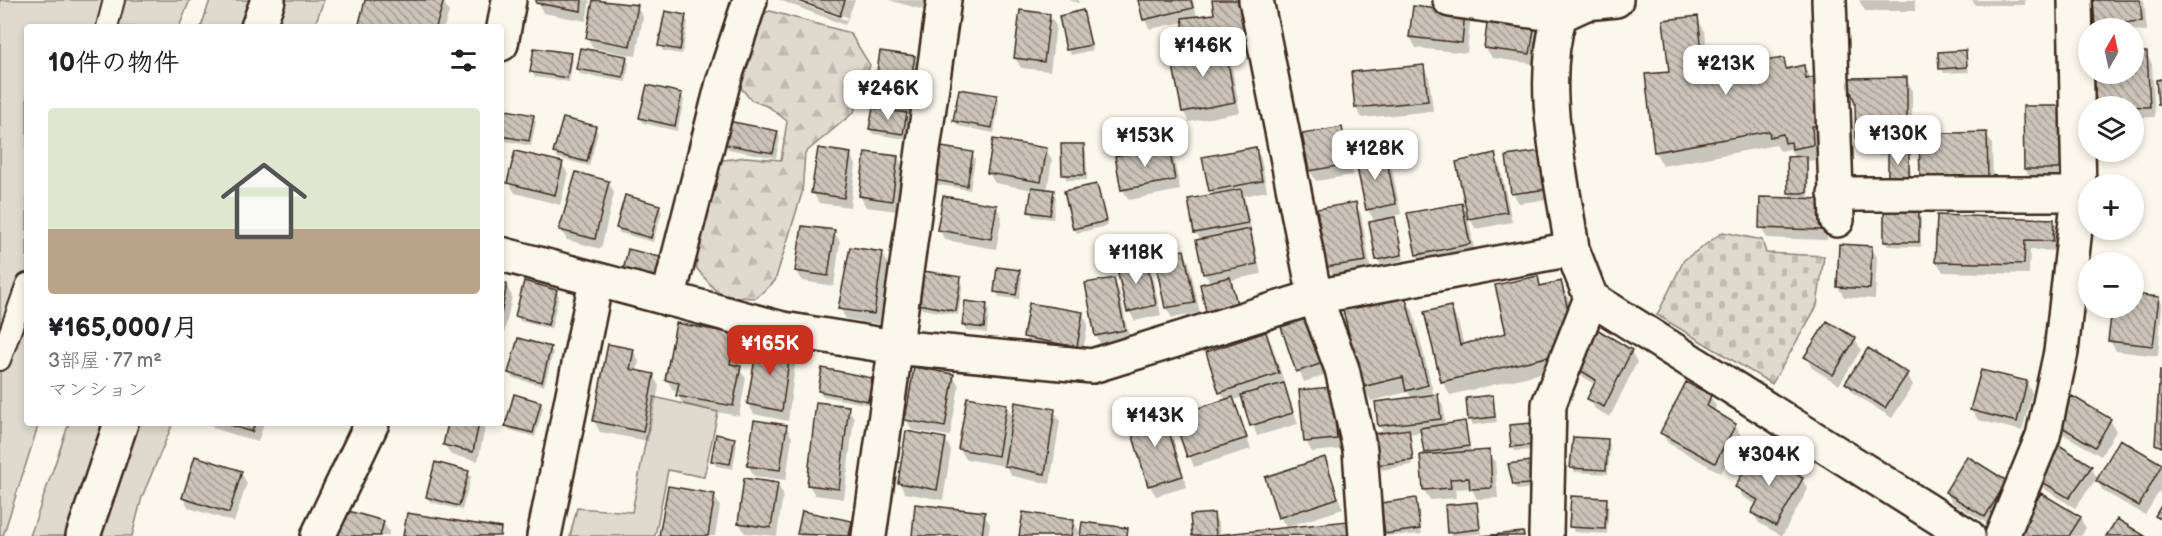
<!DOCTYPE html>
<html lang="ja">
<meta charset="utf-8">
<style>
:root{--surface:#fff;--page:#f2f2f2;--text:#202124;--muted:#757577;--accent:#c8321e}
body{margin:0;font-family:"Balsamiq Sans","Klee One",sans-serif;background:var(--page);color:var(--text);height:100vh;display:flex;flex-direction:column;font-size:22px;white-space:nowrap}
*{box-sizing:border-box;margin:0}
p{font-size:20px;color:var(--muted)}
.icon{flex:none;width:33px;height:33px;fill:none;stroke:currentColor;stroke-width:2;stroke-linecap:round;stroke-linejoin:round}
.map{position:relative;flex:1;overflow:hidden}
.details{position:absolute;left:24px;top:24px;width:480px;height:402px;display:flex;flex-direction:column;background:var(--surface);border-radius:6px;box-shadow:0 3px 9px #0003}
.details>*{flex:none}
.needle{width:39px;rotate:9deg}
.tools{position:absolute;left:2078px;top:18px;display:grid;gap:12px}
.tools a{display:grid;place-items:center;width:66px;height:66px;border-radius:50%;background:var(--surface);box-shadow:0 3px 9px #0003;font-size:30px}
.price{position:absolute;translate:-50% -51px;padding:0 14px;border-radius:12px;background:#fff;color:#222;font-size:20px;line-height:39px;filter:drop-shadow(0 2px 3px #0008)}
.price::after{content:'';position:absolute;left:50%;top:36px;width:18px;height:14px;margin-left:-9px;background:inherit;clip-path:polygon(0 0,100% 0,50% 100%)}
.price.selected{background:var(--accent);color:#fff}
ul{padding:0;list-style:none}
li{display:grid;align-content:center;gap:12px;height:318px;padding:0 24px}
li span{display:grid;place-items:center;height:186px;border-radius:6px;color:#555}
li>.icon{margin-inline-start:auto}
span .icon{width:108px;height:108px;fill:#fffc;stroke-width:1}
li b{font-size:26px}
h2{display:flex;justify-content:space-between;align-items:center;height:72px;padding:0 24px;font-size:26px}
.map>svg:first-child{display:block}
.green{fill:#dfd9ce;stroke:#8d8276;stroke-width:1.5}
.forest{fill:url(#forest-firs);stroke:#8d8276;stroke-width:1.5}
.cemetery{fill:url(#cemetery-stones);stroke:#8d8276;stroke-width:1.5}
.shadow{fill:#0003}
.building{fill:url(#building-back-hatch);stroke:#3b2a1e;stroke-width:1.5}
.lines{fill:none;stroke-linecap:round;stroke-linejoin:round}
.service-casing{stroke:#3b2a1e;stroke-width:24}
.minor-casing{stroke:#3b2a1e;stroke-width:38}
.secondary-casing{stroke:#3b2a1e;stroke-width:38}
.service{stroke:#fbf7ec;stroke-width:20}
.minor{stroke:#fbf7ec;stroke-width:33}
.secondary{stroke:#fbf7ec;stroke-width:33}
</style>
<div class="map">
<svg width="2162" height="536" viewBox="0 0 2162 536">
<defs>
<pattern id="forest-firs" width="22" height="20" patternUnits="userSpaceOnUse" patternTransform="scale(1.5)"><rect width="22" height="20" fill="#dfd9ce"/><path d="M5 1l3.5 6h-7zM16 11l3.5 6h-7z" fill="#c0bab0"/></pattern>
<pattern id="cemetery-stones" width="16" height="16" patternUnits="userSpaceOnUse" patternTransform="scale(1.5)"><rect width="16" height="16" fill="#dfd9ce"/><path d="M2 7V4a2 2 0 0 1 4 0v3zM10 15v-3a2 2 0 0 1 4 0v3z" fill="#c0bab0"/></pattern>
<pattern id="building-back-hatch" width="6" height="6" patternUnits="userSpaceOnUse" patternTransform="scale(1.5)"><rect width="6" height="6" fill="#ccc4b9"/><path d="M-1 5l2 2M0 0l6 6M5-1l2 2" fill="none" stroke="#a79f96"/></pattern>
</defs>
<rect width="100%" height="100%" fill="#fbf7ec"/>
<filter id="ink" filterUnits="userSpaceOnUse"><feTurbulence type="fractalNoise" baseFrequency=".0167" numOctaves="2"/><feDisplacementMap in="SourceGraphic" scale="12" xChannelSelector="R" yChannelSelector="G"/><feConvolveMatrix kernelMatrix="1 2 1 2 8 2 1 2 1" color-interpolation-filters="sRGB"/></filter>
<g filter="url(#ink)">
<path class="green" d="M0,0H190L179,27H27V423H39L3,536H0Z
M210,0H324L314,27H201Z
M654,397L718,412L704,477L668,470L655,536H570L577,508L632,512Z
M69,423H173L142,497L132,536H30Z"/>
<path class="forest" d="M770,11L850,33L870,65L854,112L805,153L802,193L775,281L756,298L720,296L697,269L695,223L702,163L746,157L781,160L787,121L769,107L751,100L734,79L744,20Z"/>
<path class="cemetery" d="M1723,232L1762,240L1766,253L1824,256L1817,306L1772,384L1657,315L1684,260Z"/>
<path class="shadow" d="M367,0H438L443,1L449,12L444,27H362L360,24Z
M538,0H590L586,21L543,13Z
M594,0L637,7L643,17L636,56L593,48L587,37Z
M779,0H791L846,20L847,17L800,0H855L845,25Z
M889,0H930L927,11Z
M1068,0H1079V3Z
M1140,0H1193L1197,17L1216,15L1214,0H1245L1251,45L1225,48L1230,57L1240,112L1189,122L1183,111L1193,52L1187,42L1184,22L1150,29L1144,19Z
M1859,0H1915V11H1865Z
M1972,0H2025V5H1975Z
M2094,0H2144L2147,31L2099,28Z
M1082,12L1093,50L1071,55L1068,49Z
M1464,13L1470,23L1467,53L1416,48L1410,37Z
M1050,16L1056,26L1050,71L1021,68L1015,58Z
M685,17L688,22L682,54L663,51L660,45Z
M1697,18L1705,32L1709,69L1783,60L1789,70L1803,66L1822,93L1820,159L1808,161L1809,200L1828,211L1827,240L1767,238L1761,227L1793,200L1789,193L1795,158L1790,149L1780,151L1776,145L1663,166L1655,152L1671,73Z
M1534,24L1540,34L1535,64L1492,58L1486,48Z
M1965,51L1969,72L1944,73L1941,68Z
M2146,53L2152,64L2155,117L2133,118V106H2098L2096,74H2133V54Z
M570,55L573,60L569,82L535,77L532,72Z
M626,58L629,63L626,82L580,74L577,68Z
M914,58L917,63L913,82L881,77L878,72Z
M1423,67L1429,77L1433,111L1362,118L1356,108L1352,74Z
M1906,79L1912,89V155H1909L1912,185L1890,155H1863L1857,145Z
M910,89L913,95L910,114L905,113L909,119L906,139L873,134L870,129L878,110L874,104Z
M681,94L684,100L677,131L643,123L640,118Z
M996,97L999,102L994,133L958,126L955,121Z
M2059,107L2065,118L2066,179H2031L2025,169Z
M501,111L533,117L536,122L531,146L501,140Z
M595,128L598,133L589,166L558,158L555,153Z
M1341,129L1347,139L1353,175L1316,181L1310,171L1304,136Z
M777,132L780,137L776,158L728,149L725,143Z
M1986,133L1992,144L1993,189L1928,190Z
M1083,145L1086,151L1087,180H1067L1064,175Z
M1168,147L1174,158L1180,190L1129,200L1123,190L1117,158Z
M936,148L972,154L975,159L970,190L934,184Z
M1255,148L1261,159L1267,191L1244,196L1261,274L1231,280L1240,316L1204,274L1201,241L1196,232L1213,196L1204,159Z
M1046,149L1052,160L1047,191L1053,192L1056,197L1053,219L1033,217L1030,211L1033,190L995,183L989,173Z
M1540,152L1552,199L1519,203L1513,193Z
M850,154L856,165L850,207L819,203L813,193Z
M1385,154L1391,164L1401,214L1393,216L1397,224L1404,260L1380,265L1370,223L1375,222L1368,210Z
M1494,155L1500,165L1512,222L1476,229L1469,218Z
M898,158L904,168L897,211L866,207L860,196Z
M562,164L568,174L560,205L515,193L509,183Z
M608,182L614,192L601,249L567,240L561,230Z
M1096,185L1107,226L1077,233L1074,228Z
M1355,204L1361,214L1371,271L1334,277L1328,267Z
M1461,204L1468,216L1475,254L1423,265L1417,255Z
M659,206L662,211L653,242L620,233L617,228Z
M996,206L1002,217L996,249L945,240L939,230Z
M1918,211L1921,216V247L1888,246L1885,241Z
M2053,220L2059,230V251L2030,250L2029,274L1943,272L1937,262Z
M834,232L840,242L834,286L802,281L796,271Z
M1871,247L1877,257L1875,299L1844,297L1838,287Z
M1183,251L1189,262L1200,313L1172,318L1166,308Z
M882,253L888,264L879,324L846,319L840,308Z
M1145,260L1151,270L1161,315L1135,321L1129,311Z
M1019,271L1022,277L1019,299L999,297L996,291Z
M1537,277L1542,287L1560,283L1568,297L1577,333L1559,369L1450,395L1442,381L1450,308L1458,322L1464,345L1508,334Z
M960,279L963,284L958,315L922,309L919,304Z
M1113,279L1119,290L1130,341L1102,346L1096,336Z
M501,285L506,286L512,296L501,349Z
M556,291L559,296L551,329L520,321L517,316Z
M2133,295L2158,298L2162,305L2158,356L2116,351L2110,341L2114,308H2133Z
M1405,297L1413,311L1434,396H1437L1443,406L1445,426L1464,423L1471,453L1489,451L1495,462L1498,498L1477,499L1471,488L1455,489L1456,498L1430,500L1424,490L1427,456L1422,432L1408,434L1412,465L1382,470L1379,465L1384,434L1379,426L1412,399L1408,392L1371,401L1363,386Z
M986,305L989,310L987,333L966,330L963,325Z
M1082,313L1088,324L1082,356L1031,348L1025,337Z
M1309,318L1331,373L1304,382L1283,327Z
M1266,334L1272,345L1298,424L1257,436L1243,397L1233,400L1251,449L1194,467L1175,417L1226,401L1221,392Z
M735,336L741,346L737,367L746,378L739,416L684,406L678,395L679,391L673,390L667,380Z
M1855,339L1861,350L1839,385L1812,368L1806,357Z
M790,347L796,357L788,421L754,414L748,404Z
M550,348L553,353L544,386L513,378L510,373Z
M633,350L639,361L637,372L653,376L659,386L648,441L600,432L594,421Z
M1631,351L1637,362L1610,417L1595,409L1589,399L1596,385L1583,377L1577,367Z
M1907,374L1913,385L1892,418L1853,393L1847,383Z
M953,375L959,386L950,436L912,430L906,419Z
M872,379L875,385L870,405L822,396L819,391Z
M2026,382L2032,393L2022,431L1978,420L1972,410Z
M1710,396L1716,406L1714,412L1735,425L1741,436L1721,473L1668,443L1662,432Z
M1492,397L1497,422L1473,425L1470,420Z
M2072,398L2110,420L2116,431L2101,456L2063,434L2057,423Z
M1338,399L1342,449L1312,452L1306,441Z
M540,403L543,408L535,437L510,430L507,425Z
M1006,405L1014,419L1054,411L1060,421L1050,484L1012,476L1004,462V466L966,459L960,449Z
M848,408L854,418L844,499L815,495L809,485Z
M1162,412L1168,422L1187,487L1156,496L1150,486L1130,421Z
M210,423H264L258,442L213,428Z
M444,423H486L478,461L451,455L445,445L449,424Z
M1532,425L1536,450L1515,451L1512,446Z
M786,427L792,437L786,480L754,476L748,465Z
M734,439L737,444L733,469L716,466L713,461Z
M945,439L951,450L943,500L905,493L899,483Z
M1607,440L1610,445L1608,474L1575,472L1572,467Z
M2121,441L2162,465V487L2145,515L2103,491L2096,479L2075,508L2046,490L2040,480L2091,467L2098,479Z
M1324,459L1343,509L1286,527L1280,517Z
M1530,463L1534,488L1517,490L1514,485Z
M468,472L471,477L462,510L430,502L427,497Z
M241,473L247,483L234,522L189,508L183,498Z
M1802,479L1808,489L1782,536L1759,523L1753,513L1757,505L1743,497L1737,487Z
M2006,482L2012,493L1991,526L1952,502L1946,492Z
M777,484L783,494L777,536L745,533L739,523Z
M714,496L720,506L715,536H661Z
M1415,500L1422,534L1388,536L1386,534Z
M1606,500L1609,505L1607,534L1574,532L1571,526Z
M1476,503L1482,534L1451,536L1449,532Z
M984,514L990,524L988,536H913Z
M1213,514L1219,525L1220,536L1347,523L1354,536H1193L1191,517Z
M2080,518L2086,528L2081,536H2017Z
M1073,521L1079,531L1078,536H1020Z
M383,522L389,532L388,536H339Z
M851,522L854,528L853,536H800L799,534Z"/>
<path class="building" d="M365,0H444L436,27H370L359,24Z
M536,0H582L581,11L536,3Z
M593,0L638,5L630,46L586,38Z
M796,0H845L840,16Z
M1138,0H1191L1193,8L1143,20Z
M1212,0H1241L1246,35L1186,43L1182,18L1214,14Z
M2093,0H2140L2142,21L2095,25Z
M1413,6L1465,12L1462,43L1409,37Z
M1020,10L1050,14L1044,62L1014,58Z
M1083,10L1091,45L1066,50L1059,16Z
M665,11L686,15L680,50L658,46Z
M1488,16L1535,23L1530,54L1484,48Z
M1698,16L1704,69L1784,58L1786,69L1804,65L1806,79L1815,77L1819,105L1816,107L1818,126H1812L1813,145L1792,149L1791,142L1785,143L1783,134L1770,137L1769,131L1654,152L1645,74L1669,72L1663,20Z
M1225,45L1235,102L1182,112L1171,55Z
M534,48L571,53L567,78L530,72Z
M580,48L627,56L623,77L576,69Z
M1966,50L1967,67L1939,69L1938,52Z
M880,51L915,56L911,78L877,72Z
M2133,52H2147L2150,107L2096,106L2094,74H2133Z
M1424,65L1428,101L1355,108L1351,72Z
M1907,77V145H1856L1855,103L1846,78Z
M2162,79V104L2158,105L2156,80Z
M877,83L911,88L907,110L873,104Z
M647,85L682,93L675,126L639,118Z
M959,89L997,95L992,128L953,121Z
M2023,106H2060L2061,169H2024Z
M873,108L907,113L903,134L869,129Z
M501,109L534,115L529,141L501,136Z
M563,118L596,126L587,162L553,153Z
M728,121L778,131L773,153L723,144Z
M1342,127L1349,164L1309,171L1302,134Z
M1987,132L1988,179L1920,180L1919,134Z
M993,139L1047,148L1041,182L987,173Z
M1061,144H1084L1085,175H1062Z
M935,146L973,152L967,186L929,179Z
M1169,146L1175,180L1121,190L1115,156Z
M1256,147L1262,181L1209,191L1202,157Z
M818,148L851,153L844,198L811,193Z
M515,151L563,162L555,195L507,183Z
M1541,151L1547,189L1511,194L1506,156Z
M865,152L898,156L892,201L859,196Z
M1385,152L1396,204L1366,210L1355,158Z
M1888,152H1909V181H1888Z
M1495,153L1507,212L1468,219L1456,162Z
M1807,156V193H1788L1787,157Z
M576,172L609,181L595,239L559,230Z
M1097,184L1106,221L1073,229L1064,191Z
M1032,187L1054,190L1050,215L1028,212Z
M1241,189L1248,223L1194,233L1188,199Z
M625,195L660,205L651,238L616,228Z
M943,196L997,205L991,239L937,230Z
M1760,197L1823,199L1822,230L1759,228Z
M1356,202L1366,261L1326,267L1317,209Z
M1462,203L1470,244L1416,255L1407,213Z
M1884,209H1919V242H1884Z
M1937,215L2054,219L2053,241L2025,240L2024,264L1935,262Z
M1395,217L1402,255L1376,260L1369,222Z
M802,226L835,230L828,276L795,271Z
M1250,229L1257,264L1203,274L1196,240Z
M1839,244L1872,246L1870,289L1837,287Z
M850,247L883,252L874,314L838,309Z
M628,249L664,258L658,280L623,271Z
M1184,250L1195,303L1165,308L1154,255Z
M1146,258L1156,305L1127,312L1116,265Z
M997,267L1020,270L1016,295L994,292Z
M924,271L961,277L956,311L918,304Z
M1538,276L1540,286L1561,281L1570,318L1551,356L1441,382L1424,312L1451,306L1460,345L1506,333L1495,285Z
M1230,277L1239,311L1207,317L1200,284Z
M1114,278L1125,330L1095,336L1085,283Z
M524,281L557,290L548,325L515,316Z
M501,283L507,284L501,314Z
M2133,294L2159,297L2153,346L2108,341L2112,308H2133Z
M1405,295L1428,385L1406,391L1403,377L1362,387L1343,310Z
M965,301L987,304L984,328L962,325Z
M1029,303L1083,312L1077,347L1023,337Z
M1310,317L1326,362L1296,372L1281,327Z
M1827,321L1856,338L1833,375L1804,357Z
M676,323L736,334L730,364L741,366L733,406L676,396L679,383L665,380Z
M1595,328L1632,350L1604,407L1587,399L1596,380L1575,367Z
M1266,332L1279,373L1219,393L1206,352Z
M518,338L551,347L542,382L508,373Z
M758,341L791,345L782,411L747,404Z
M608,344L634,349L630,369L654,374L643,432L593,421Z
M1868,348L1908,373L1885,408L1845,383Z
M914,367L954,374L945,427L905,420Z
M822,368L872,378L868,401L818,391Z
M1981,370L2027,381L2017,422L1970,410Z
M2160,370H2162V447L2155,444Z
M1686,382L1711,395L1707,406L1736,424L1715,463L1660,433Z
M1284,383L1293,413L1250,426L1241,395Z
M1332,387L1337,439L1304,442L1299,390Z
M514,394L541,402L533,433L505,426Z
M1438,394L1441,419L1378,426L1375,402Z
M1493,395L1495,417L1468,420L1466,398Z
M2072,396L2111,419L2095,447L2055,423Z
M967,397L1007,404L998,456L958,449Z
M1233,397L1247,438L1187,457L1173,416Z
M816,402L849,406L839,489L807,485Z
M1015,402L1055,409L1045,474L1004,466Z
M1162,410L1183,476L1148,486L1128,420Z
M754,420L787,425L780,470L747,466Z
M1465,421L1469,446L1424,453L1420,428Z
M223,423H255L252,432Z
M448,423H479L473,452L443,445Z
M1533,423L1534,445L1511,447L1509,425Z
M1409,429L1413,460L1378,465L1373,434Z
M906,431L946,438L937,490L898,483Z
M716,434L735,438L730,464L711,461Z
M1573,437L1608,439L1606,470L1570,468Z
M2120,439L2162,464L2139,506L2096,481Z
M2059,445L2092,466L2069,498L2039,480Z
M1490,450L1492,488L1470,489L1469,478L1450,479L1451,488L1423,490L1420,455Z
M1755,451L1803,478L1776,526L1751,513L1758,500L1735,487Z
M195,456L242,471L229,513L182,498Z
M1967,456L2007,481L1985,517L1945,492Z
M1325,457L1338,498L1278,518L1265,477Z
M1531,461L1532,484L1513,485L1508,464Z
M435,462L469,471L459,506L426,497Z
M744,478L778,483L771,528L738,523Z
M668,486L715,494L708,536H659Z
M2041,493L2081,517L2069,536H2015Z
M1571,496L1607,498L1605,529L1569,527Z
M1416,498L1420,529L1385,534L1381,503Z
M1477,502L1480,529L1447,533L1445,505Z
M915,504L985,512L982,536H912Z
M2162,504V520L2155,516Z
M345,510L384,521L380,536H338Z
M802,511L852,521L849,536L797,534Z
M1023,512L1074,520L1071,536H1019Z
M407,513L501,528L500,536H403Z
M1214,513L1216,535L1348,521L1349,535L1192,536L1190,515Z
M2117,519L2145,536H2106Z
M1082,522L1128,528L1127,536H1080Z
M1523,532L1524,536H1481Z"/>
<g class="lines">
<g class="service-casing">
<path id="service" d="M107,27L114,0
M0,360L27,284"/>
</g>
<g class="minor-casing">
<path id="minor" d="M1256,0L1315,297L1342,369L1360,450L1366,536
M1450,0L1560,15
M1829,0L1837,220
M501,44L509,0
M1835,194H2079
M1572,249C1562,174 1537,88 1560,15L1586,3L1616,0
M501,254L783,329L895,347L1092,366L1315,297L1572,249L1591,298L1968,536
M668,299L723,83L750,0
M318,536L372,423
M544,536L596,281
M869,536L944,0
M1546,536L1549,404L1591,298
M2002,536L2043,436L2061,352L2079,194L2075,0"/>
</g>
<g class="secondary-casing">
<path id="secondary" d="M258,27L268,0
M83,536L121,423"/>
</g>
<use href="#service" class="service"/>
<use href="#minor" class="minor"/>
<use href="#secondary" class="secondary"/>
</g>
</g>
</svg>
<div class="tools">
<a><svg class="needle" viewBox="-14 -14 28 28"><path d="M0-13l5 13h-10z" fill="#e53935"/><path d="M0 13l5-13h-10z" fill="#757577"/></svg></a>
<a><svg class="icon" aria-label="layers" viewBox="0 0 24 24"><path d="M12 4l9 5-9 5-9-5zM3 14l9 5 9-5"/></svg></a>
<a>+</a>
<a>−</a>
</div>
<b class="price" style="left:1203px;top:78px">¥146K</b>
<b class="price" style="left:1726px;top:96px">¥213K</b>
<b class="price" style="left:888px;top:121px">¥246K</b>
<b class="price" style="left:1898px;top:166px">¥130K</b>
<b class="price" style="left:1145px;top:168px">¥153K</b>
<b class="price" style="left:1375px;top:181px">¥128K</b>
<b class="price" style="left:1136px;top:285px">¥118K</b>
<b class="price selected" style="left:770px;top:376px">¥165K</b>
<b class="price" style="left:1155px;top:448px">¥143K</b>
<b class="price" style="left:1769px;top:487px">¥304K</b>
<section class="details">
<h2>10件の物件<svg class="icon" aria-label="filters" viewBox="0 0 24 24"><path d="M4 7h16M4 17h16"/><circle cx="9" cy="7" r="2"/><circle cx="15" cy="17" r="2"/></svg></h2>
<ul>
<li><span style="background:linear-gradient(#dfe7d0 65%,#b9a48a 0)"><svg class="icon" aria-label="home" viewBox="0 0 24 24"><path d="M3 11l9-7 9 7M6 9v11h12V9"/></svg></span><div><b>¥165,000/月</b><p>3部屋 · 77 m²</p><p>マンション</p></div></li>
</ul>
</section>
</div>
